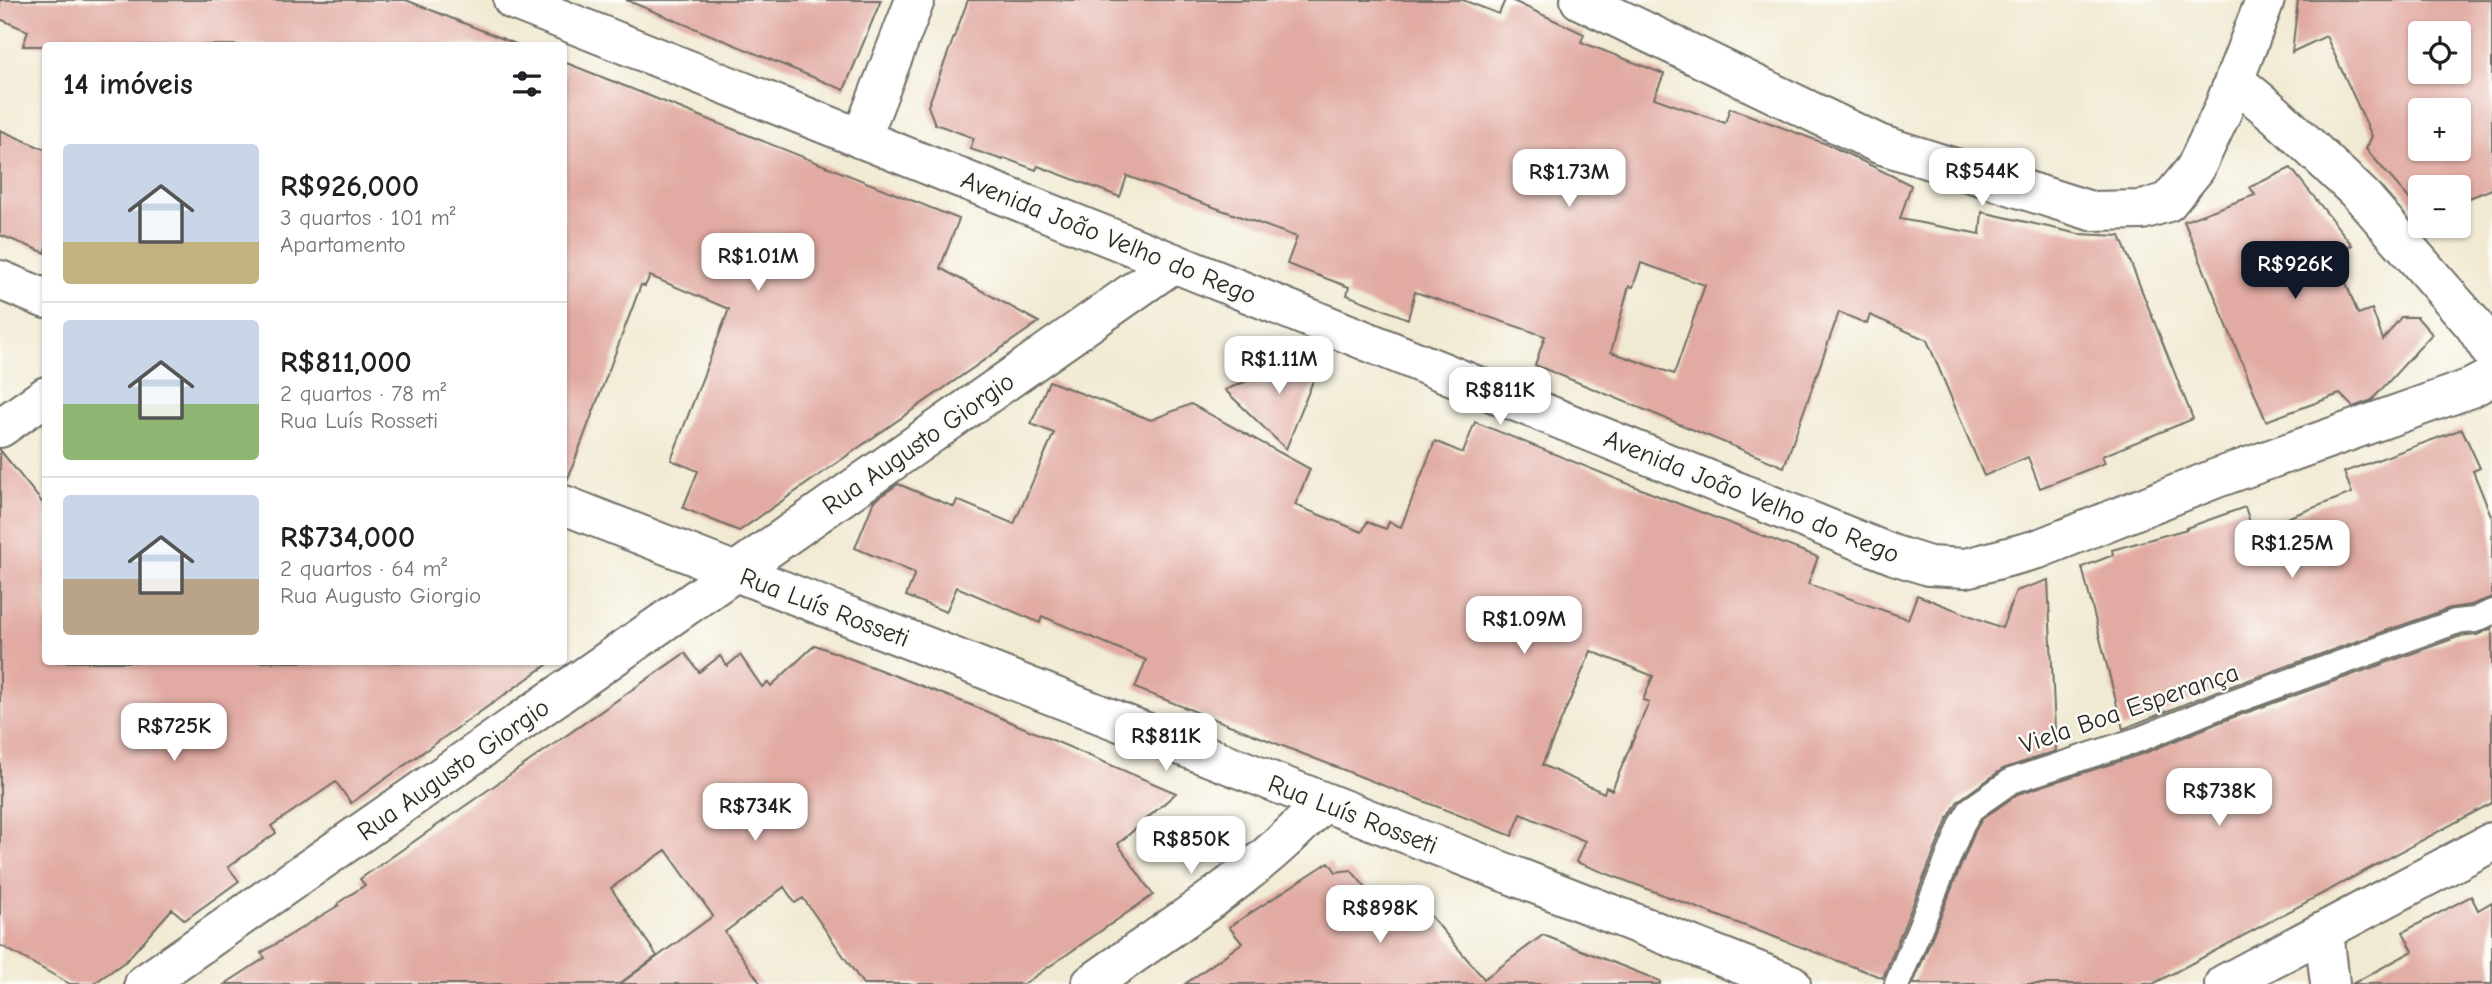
<!DOCTYPE html>
<html lang="pt">
<meta charset="utf-8">
<style>
:root{--surface:#fff;--page:#f2f2f2;--text:#202124;--muted:#757577;--line:#e0e0e0;--accent:#111827}
body{margin:0;font-family:"Comic Neue",sans-serif;background:var(--page);color:var(--text);height:100vh;display:flex;flex-direction:column;font-size:26px;white-space:nowrap}
*{box-sizing:border-box;margin:0}
p{font-size:23px;color:var(--muted)}
.icon{flex:none;width:38px;height:38px;fill:none;stroke:currentColor;stroke-width:2;stroke-linecap:round;stroke-linejoin:round}
.map{position:relative;flex:1;overflow:hidden}
.side{position:absolute;left:42px;top:42px;width:525px;height:623px;display:flex;flex-direction:column;background:var(--surface);border-radius:7px;box-shadow:0 2px 5px #0004}
.side>*{flex:none}
.buttons{position:absolute;left:2408px;top:21px;display:grid;gap:14px}
.buttons a{display:grid;place-items:center;width:63px;height:63px;border-radius:7px;background:var(--surface);box-shadow:0 2px 5px #0004;font-size:35px}
.price{position:absolute;translate:-50% -60px;padding:0 16px;border-radius:14px;background:#fff;color:#222;font-size:23px;line-height:46px;filter:drop-shadow(0 2px 4px #0008)}
.price::after{content:'';position:absolute;left:50%;top:42px;width:21px;height:16px;margin-left:-10px;background:inherit;clip-path:polygon(0 0,100% 0,50% 100%)}
.price.on{background:var(--accent);color:#fff}
ul{padding:0;list-style:none}
li{display:flex;align-items:center;gap:21px;height:175px;padding:0 21px}
li+li{border-top:2px solid var(--line)}
li span{display:grid;place-items:center;flex:none;width:196px;height:140px;border-radius:7px;color:#555}
li>.icon{margin-inline-start:auto}
span .icon{width:84px;height:84px;fill:#fffc;stroke-width:1}
li b{font-size:30px}
h2{display:flex;justify-content:space-between;align-items:center;height:84px;padding:0 21px;font-size:30px}
.map>svg:first-child{display:block}
.building{fill:#e1aaa2;fill-rule:evenodd}
.lines{fill:none;stroke-linecap:round;stroke-linejoin:round}
.service-casing{stroke:#706e66;stroke-width:28}
.minor-casing{stroke:#706e66;stroke-width:42}
.service{stroke:#fff;stroke-width:24}
.minor{stroke:#fff;stroke-width:38}
.labels{text-anchor:middle;stroke-width:5;stroke-linejoin:round;paint-order:stroke}
.street-label{font-size:26px;fill:#2b2b2b;stroke:#fdfcf7}
</style>
<div class="map">
<svg width="2492" height="984" viewBox="0 0 2492 984">
<rect width="100%" height="100%" fill="#fdfcf7"/>
<filter id="ink" filterUnits="userSpaceOnUse"><feTurbulence type="fractalNoise" baseFrequency=".0143" numOctaves="2"/><feDisplacementMap in="SourceGraphic" scale="14" xChannelSelector="R" yChannelSelector="G"/><feConvolveMatrix kernelMatrix="1 2 1 2 8 2 1 2 1" color-interpolation-filters="sRGB"/></filter>
<filter id="wash" filterUnits="userSpaceOnUse"><feTurbulence type="fractalNoise" baseFrequency=".00686" numOctaves="4" result="noise"/><feDisplacementMap in="SourceGraphic" scale="28" xChannelSelector="R" yChannelSelector="G"/><feGaussianBlur stdDeviation="1.57" result="paint"/><feColorMatrix in="noise" values="0 0 0 0 0 0 0 0 0 0 0 0 0 0 0 0 0 1.4 0 .05"/><feComposite in="paint" operator="in"/></filter>
<g filter="url(#wash)">
<rect width="100%" height="100%" fill="#f1ead3"/>
<g id="blocks">
<path class="building" d="M0,0H406L516,44L23,46L28,31L0,19Z
M626,0H881L844,90Z
M968,0H1463L1499,14L1505,0H1511L1584,34L1581,42L1664,74L1654,98L1725,123L1730,108L1829,145L1911,185L1900,219L1980,234L1982,212L2079,234L2120,236L2193,419L2102,456L2105,463L2040,488L2028,457L1984,476L1927,340L1870,315L1867,324L1839,312L1784,467L1535,365L1545,336L1415,292L1408,319L1347,295L1349,287L1287,264L1297,237L1127,176L1120,197L1038,166L1036,170L1004,158L1003,160L970,149L974,138L935,124L928,106ZM1641,263L1705,285L1674,374L1611,352L1629,286L1633,287Z
M2298,0H2492V189L2459,202V187H2420V208L2418,209L2366,149L2372,136L2326,36L2292,52ZM2420,33H2459V72H2420ZM2420,110H2459V149H2420Z
M564,62L959,219L940,268L1039,322L739,531L683,508L698,471L671,460L729,309L650,276L645,286L641,285L567,481L564,480Z
M0,130L46,150V253L0,235Z
M2291,168L2352,245L2334,252L2358,314L2372,309L2383,340L2401,317H2417L2432,334L2372,400L2353,407L2340,394L2266,421L2184,221L2255,195L2250,187Z
M1326,348L1286,449L1225,390Z
M1049,381L1151,420L1191,404L1310,469L1295,505L1362,532L1367,522L1386,529L1389,522L1401,527L1435,441L1463,453L1475,422L1661,497L1818,557L1808,584L1908,619L1917,595L2002,628L2016,591L2048,580L2056,751L2003,769L1958,801L1948,818L1883,978L1576,862L1585,841L1521,814L1512,836L1135,688L1146,660L1042,616L1040,623L957,587L946,612L906,596L915,573L855,548L874,501L898,484L954,507L957,500L1014,524L1054,433L1031,424ZM1591,651L1653,676L1643,700L1649,702L1612,790L1606,787L1604,793L1542,765Z
M2462,429L2480,468L2473,471L2492,518V597L2471,605L2450,608L2212,693L2123,729L2082,567L2113,555L2112,550L2187,529L2186,528L2245,507L2253,531L2352,493L2344,472Z
M0,450L46,507V662H551L351,803L336,782L271,826L276,833L228,867L239,881L185,920L172,909L126,961L93,984H70L0,945Z
M2492,628V803L2153,984H1913L1975,831L1982,819L2018,794L2145,753L2223,721L2458,637L2477,635Z
M815,645L971,705L1176,793L1118,844L1153,895L1024,984H863L803,898L795,903L784,887L725,932L761,984H620L713,916L666,850L611,888L657,956L619,984H225L265,958L261,953L339,905L338,903L365,885L360,879L685,653L699,672L720,656L727,666L740,655L762,687L768,682L771,686Z
M1329,862L1336,872L1351,870L1385,911L1412,894L1484,979L1543,935L1660,981V984H1185L1242,943L1229,927Z
M2471,896L2478,910L2492,902V984H2352L2413,951L2403,932Z"/>
</g>
</g>
<g filter="url(#ink)">
<use href="#blocks" fill-opacity="0" stroke="#706e66" stroke-width="2"/>
<g class="lines">
<g class="service-casing">
<path id="service" d="M1897,984L1962,824L1971,809L2011,781L2140,739L2218,707L2455,622L2475,620L2492,612"/>
</g>
<g class="minor-casing">
<path id="minor" d="M513,0L1174,263L1894,555L1929,566L1966,568L2038,549L2217,478L2471,388L2492,377
M1580,0L1879,144L2091,211L2142,210L2168,202L2195,169L2222,112L2265,0
M2234,80L2275,114L2362,196L2474,325L2492,353
M861,139L915,0
M0,280L46,299
M0,428L46,396
M564,505L1791,984
M2324,932L2330,984
M144,984L735,572L1174,263
M1091,984C1170,927 1257,875 1323,802
M2224,984L2492,842"/>
</g>
<use href="#service" class="service"/>
<use href="#minor" class="minor"/>
</g>
</g>
<g class="labels">
<g class="street-label">
<text transform="translate(1109 237) rotate(22)" y="9">Avenida João Velho do Rego</text>
<text transform="translate(918 443) rotate(-35)" y="9">Rua Augusto Giorgio</text>
<text transform="translate(1752 496) rotate(22)" y="9">Avenida João Velho do Rego</text>
<text transform="translate(825 607) rotate(21)" y="9">Rua Luís Rosseti</text>
<text transform="translate(2129 708) rotate(-19)" y="9">Viela Boa Esperança</text>
<text transform="translate(453 769) rotate(-35)" y="9">Rua Augusto Giorgio</text>
<text transform="translate(1353 814) rotate(21)" y="9">Rua Luís Rosseti</text>
</g>
</g>
</svg>
<div class="buttons">
<a><svg class="icon" aria-label="locate" viewBox="0 0 24 24"><circle cx="12" cy="12" r="6"/><path d="M12 2v4M12 18v4M2 12h4M18 12h4"/></svg></a>
<a>+</a>
<a>−</a>
</div>
<b class="price" style="left:1982px;top:208px">R$544K</b>
<b class="price" style="left:1569px;top:209px">R$1.73M</b>
<b class="price" style="left:758px;top:293px">R$1.01M</b>
<b class="price on" style="left:2295px;top:301px">R$926K</b>
<b class="price" style="left:1279px;top:396px">R$1.11M</b>
<b class="price" style="left:1500px;top:427px">R$811K</b>
<b class="price" style="left:2292px;top:580px">R$1.25M</b>
<b class="price" style="left:1524px;top:656px">R$1.09M</b>
<b class="price" style="left:174px;top:763px">R$725K</b>
<b class="price" style="left:1166px;top:773px">R$811K</b>
<b class="price" style="left:2219px;top:828px">R$738K</b>
<b class="price" style="left:755px;top:843px">R$734K</b>
<b class="price" style="left:1191px;top:876px">R$850K</b>
<b class="price" style="left:1380px;top:945px">R$898K</b>
<section class="side">
<h2>14 imóveis<svg class="icon" aria-label="filters" viewBox="0 0 24 24"><path d="M4 7h16M4 17h16"/><circle cx="9" cy="7" r="2"/><circle cx="15" cy="17" r="2"/></svg></h2>
<ul>
<li><span style="background:linear-gradient(#c9d6e8 70%,#c2b280 0)"><svg class="icon" aria-label="home" viewBox="0 0 24 24"><path d="M3 11l9-7 9 7M6 9v11h12V9"/></svg></span><div><b>R$926,000</b><p>3 quartos · 101 m²</p><p>Apartamento</p></div></li>
<li><span style="background:linear-gradient(#c9d6e8 60%,#8fb573 0)"><svg class="icon" aria-label="home" viewBox="0 0 24 24"><path d="M3 11l9-7 9 7M6 9v11h12V9"/></svg></span><div><b>R$811,000</b><p>2 quartos · 78 m²</p><p>Rua Luís Rosseti</p></div></li>
<li><span style="background:linear-gradient(#c9d6e8 60%,#b9a48a 0)"><svg class="icon" aria-label="home" viewBox="0 0 24 24"><path d="M3 11l9-7 9 7M6 9v11h12V9"/></svg></span><div><b>R$734,000</b><p>2 quartos · 64 m²</p><p>Rua Augusto Giorgio</p></div></li>
</ul>
</section>
</div>
